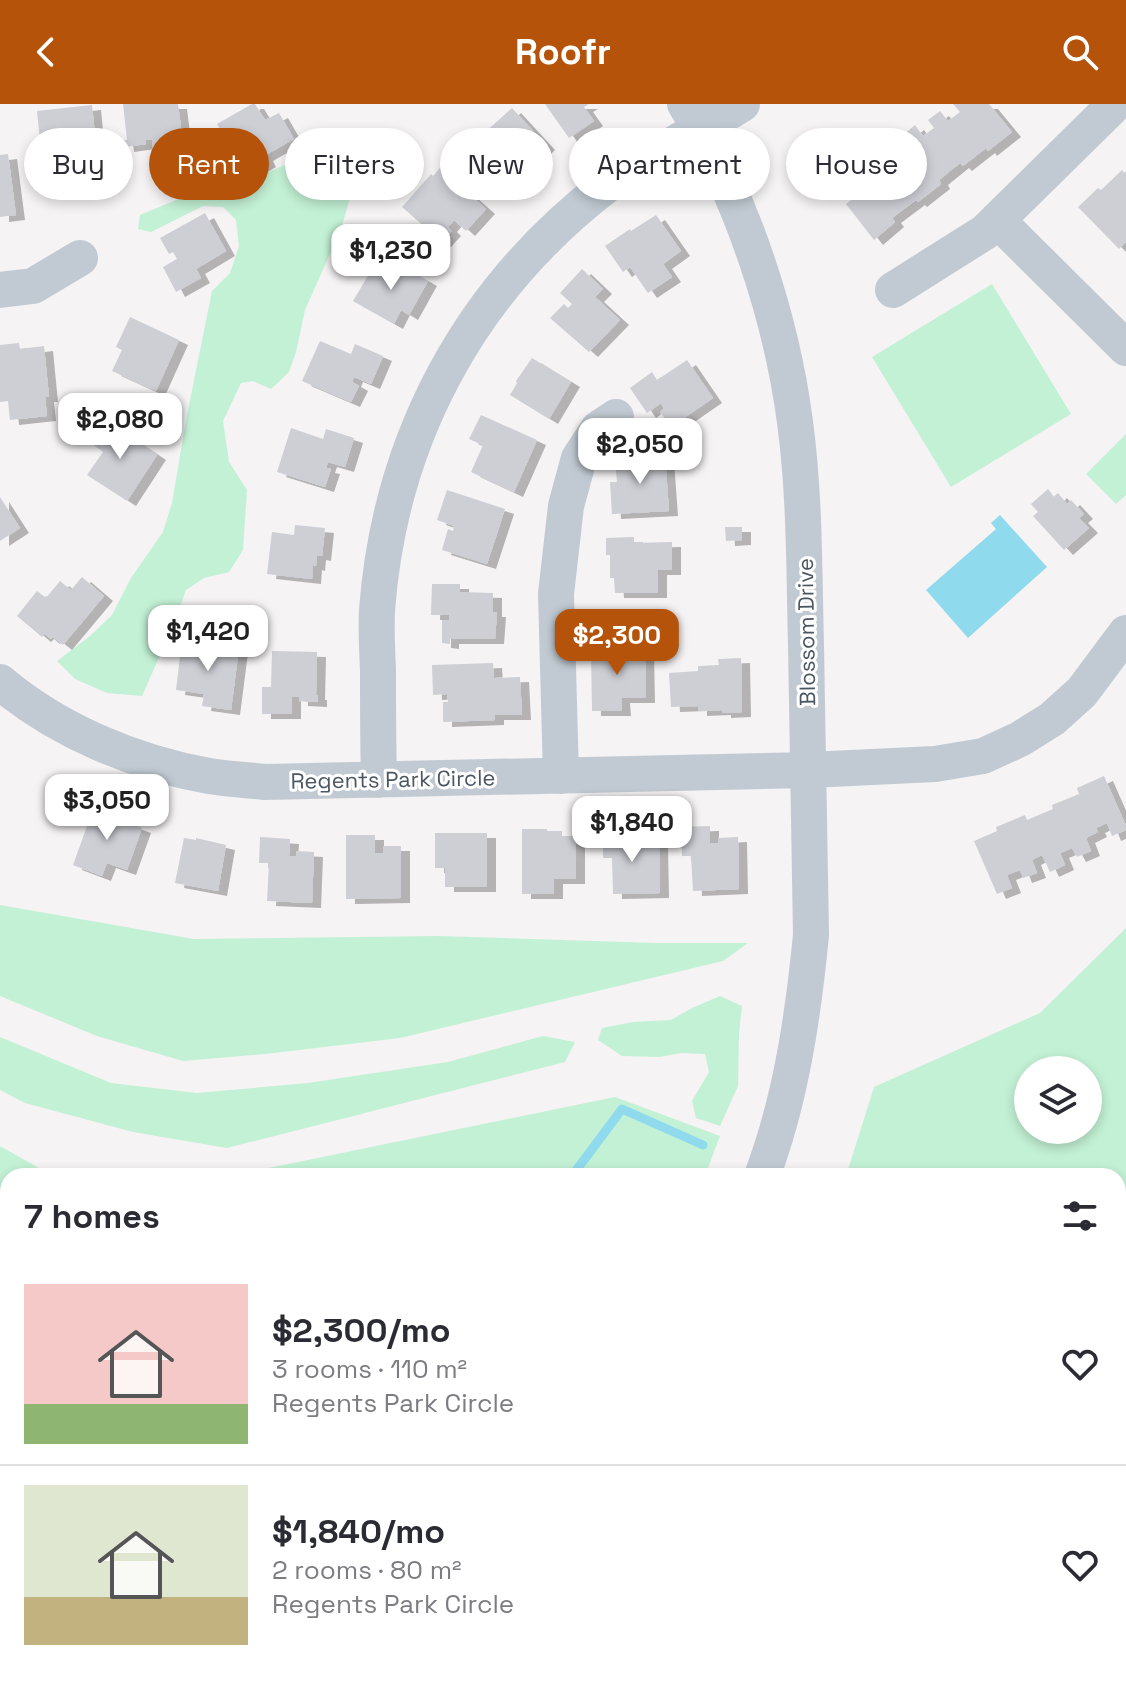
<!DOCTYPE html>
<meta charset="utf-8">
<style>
:root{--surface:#fff;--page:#f2f2f3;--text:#2b2b33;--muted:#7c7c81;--line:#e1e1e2;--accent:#b45309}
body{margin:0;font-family:"Space Grotesk",sans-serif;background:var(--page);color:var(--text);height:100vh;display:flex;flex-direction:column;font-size:30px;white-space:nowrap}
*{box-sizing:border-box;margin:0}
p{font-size:26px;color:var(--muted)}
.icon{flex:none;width:44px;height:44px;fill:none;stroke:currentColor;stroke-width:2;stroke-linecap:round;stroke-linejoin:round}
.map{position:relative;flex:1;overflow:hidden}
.details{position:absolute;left:0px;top:1064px;width:1126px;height:514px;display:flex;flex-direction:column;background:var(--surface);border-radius:24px 24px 0 0;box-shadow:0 4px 12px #0003}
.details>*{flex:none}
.guide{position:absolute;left:24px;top:24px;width:1078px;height:72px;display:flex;gap:16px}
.fabs{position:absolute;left:1014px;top:952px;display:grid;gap:16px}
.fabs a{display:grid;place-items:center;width:88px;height:88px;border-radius:50%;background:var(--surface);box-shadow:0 4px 12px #0003;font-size:40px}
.price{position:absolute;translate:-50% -68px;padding:0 18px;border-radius:16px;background:#fff;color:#222;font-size:26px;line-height:52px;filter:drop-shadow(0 2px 4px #0008)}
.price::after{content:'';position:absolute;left:50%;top:48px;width:24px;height:18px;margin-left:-12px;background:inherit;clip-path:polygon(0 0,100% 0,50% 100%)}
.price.on{background:var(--accent);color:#fff}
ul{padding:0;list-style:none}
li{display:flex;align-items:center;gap:24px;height:200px;padding:0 24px}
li+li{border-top:2px solid var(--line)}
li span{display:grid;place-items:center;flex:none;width:224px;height:160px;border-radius:0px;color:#555}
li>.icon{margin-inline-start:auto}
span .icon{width:96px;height:96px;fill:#fffc;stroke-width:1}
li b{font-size:34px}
h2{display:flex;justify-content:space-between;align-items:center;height:96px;padding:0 24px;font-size:34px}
.tag{padding:0 28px;border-radius:36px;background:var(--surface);box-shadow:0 4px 12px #0003;font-size:28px;line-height:72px}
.tag.on{background:var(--accent);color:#fff}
header{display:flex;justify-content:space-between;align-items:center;height:104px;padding:0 24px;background:var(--accent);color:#fff;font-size:36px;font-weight:600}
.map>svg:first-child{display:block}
.green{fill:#c3f1d5;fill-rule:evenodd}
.water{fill:#90daee}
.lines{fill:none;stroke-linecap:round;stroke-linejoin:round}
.stream{stroke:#90daee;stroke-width:9}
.building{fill:#cdcfd5;filter:url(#shadow)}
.minor{stroke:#c1cad2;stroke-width:36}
.labels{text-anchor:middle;stroke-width:6;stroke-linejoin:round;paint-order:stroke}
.street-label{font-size:22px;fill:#4a5661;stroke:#fff}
</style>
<header><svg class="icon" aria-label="back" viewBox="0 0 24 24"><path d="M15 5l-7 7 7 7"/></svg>Roofr<svg class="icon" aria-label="search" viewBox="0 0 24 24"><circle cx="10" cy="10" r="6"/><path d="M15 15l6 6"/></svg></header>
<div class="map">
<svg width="1126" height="1577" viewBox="0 0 1126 1577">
<defs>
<filter id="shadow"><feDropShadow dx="9" dy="5" stdDeviation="0" flood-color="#0004"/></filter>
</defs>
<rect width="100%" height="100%" fill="#f5f3f3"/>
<path class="green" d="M317,53L342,63L352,87L341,125L305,206L296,248L289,268L271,285L253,277L241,279L223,317L229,358L247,386L243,446L229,468L204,474L186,486L172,524L142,592L107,589L75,575L57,557L90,532L112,511L131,474L163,428L172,399L186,316L212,187L230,169L239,142L236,116L223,103L203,102L151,128L138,125L140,111L205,84H232L282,62Z
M992,180L1071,310L951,383L872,253Z
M1126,330V391L1116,400L1086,370Z
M0,801L194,835L438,832L656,839H748L723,857L400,934L265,950L183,957L97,932L0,892Z
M1126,824V1337L1118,1327V1072H846L874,983L1040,909ZM1028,966H1088V1026H1028Z
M720,892L742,902L739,930L738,982L720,1022L696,1014L692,997L709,968L705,950L682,949L659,953L622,952L598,936L602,924L633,918L671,916L692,904Z
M543,932L575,938L565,958L227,1044L133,1028L25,999L0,986V933L111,979L197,989L308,979L448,958Z
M615,993L720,1032L705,1072H230Z
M0,1042L53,1072H8V1205L0,1206Z"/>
<path class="water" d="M1000,411L1047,463L968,534L926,486L996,425L991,419Z"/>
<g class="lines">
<path class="stream" d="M572,1072L622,1005L703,1041
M0,1105H8
M1118,1204L1126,1208"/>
</g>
<path class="building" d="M123,0H178L184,48L154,52L152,36H145L146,40L125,43L124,36H127Z
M252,0H255L265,16L279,9L294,35L264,52L267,58L241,73L225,46L230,43L217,20Z
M545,0H589L584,3L594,17L569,34Z
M953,0H989L1012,28L988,47L986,44L963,62L960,59L939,76L941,80L918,98L916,96L892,114L895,118L874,136L846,100L856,92L847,82L860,72L865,79L889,60L891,62L913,45L903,31L915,21L923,32L934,24L928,16L940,7L948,17L960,8Z
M92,1L98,61L69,64L68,56L58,57V55L42,56L37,7Z
M512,4L546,41L527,59L530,61L507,82L471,41Z
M8,50L16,111L0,113V51Z
M440,64L486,105L466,127L454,116L448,123L452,127L442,138L402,103L431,70L433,72Z
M1122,66L1124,69L1126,67V138L1119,145L1078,103L1098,84L1101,86Z
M205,109L226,147L196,165L201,174L176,188L163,163L177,155L173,148L169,150L160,134Z
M656,111L681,147L663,160L672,173L648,189L630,163L623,168L605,142L630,125L631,127Z
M375,160L394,171L400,161L428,177L409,211L401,206L394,220L353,197Z
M582,165L603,185L595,193L620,216L589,248L550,214L564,200L568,204L572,200L560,189Z
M130,213L179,236L156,287L112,267L122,246L116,243Z
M320,237L351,250L355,240L383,252L371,280L354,273L352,278L359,282L351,298L302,277Z
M19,239L20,245L44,242L49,293H45L47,312L10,316L8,297L0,298V241Z
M532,254L571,278L549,315L510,291L517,279L516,277Z
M687,256L713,294L671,323L660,308L664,305L661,299L647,309L630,284L652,268L657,276Z
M481,311L537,336L514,388L471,368L483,341L469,335Z
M106,317L157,351L127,397L87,371L103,348L91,339Z
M291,324L323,335L326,325L354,334L345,363L328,358L326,364L331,365L325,383L277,368Z
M665,352L669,407L612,410L610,378H617L615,355Z
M1048,385L1054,393L1058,389L1067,400L1071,396L1084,410L1079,414L1089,424L1064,446L1033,412L1038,408L1031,400Z
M447,386L505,405L487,460L442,446L448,425L453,427L454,422L437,416Z
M0,393L20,424L0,437Z
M295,421L325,424L322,452L317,451L316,462L313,461L312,475L267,470L272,428L294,431Z
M725,423H742V436L726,437Z
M634,433V439L672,438V466H658V489H615L614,474H610V451H606V434Z
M82,473L104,492L63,541L53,533L51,535L45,530L42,533L17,512L37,487L46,494L60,477L71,486Z
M432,480H460V488L493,489V508H497L495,535H450V540L442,539V516H449V511H431Z
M182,536L239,544L231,606L202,602L204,590L176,586Z
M600,543H645L646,594H621L622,607H592L591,546H601Z
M272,547L317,548L316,591H318V598L299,597V593L292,592V610H262V583H271Z
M741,554L742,608L722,609V606L698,607V602L671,603L669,569L698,567V562L719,561L718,555Z
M493,559L494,574L520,573L522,611H495V616L443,618V598H448L447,590L433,591L432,561Z
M1104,672L1126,722V726L1112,732L1107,719L1096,724L1098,728L1086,734L1091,747L1077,753L1072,744L1060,749L1065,761L1050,768L1042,751L1032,756L1037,769L1023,774L1020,766L1007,771L1012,784L997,790L974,737L997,727L996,723L1025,711L1027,716L1053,705L1052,701L1079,690L1077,684Z
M95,700L120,709L119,712L129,716L128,719L142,724L127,766L107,759L102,772L73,761Z
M710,722V739H718V734L738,733L739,785L693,787L691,752H682L681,723Z
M522,725H547V727H562V732H576V775H554V790H522Z
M631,727L632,743H640V738H659L660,789L613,790L612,754H603V728Z
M435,729H487V783H445V764H435Z
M346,731H375V749H383V742H401V794L346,795Z
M260,733L290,735L289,752H296V747L314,748L312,799L267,797L269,759H259Z
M184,734L196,736V734L226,741L218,787L175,779Z
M8,1286V1334L0,1335V1287Z
M1118,1462L1126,1478V1577H1106L1103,1570H1118Z
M4,1479L8,1481V1559L0,1555V1502L3,1496L0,1495V1488Z"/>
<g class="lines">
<path class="minor" d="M685,0C741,92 781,211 795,318C805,392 804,467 806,541C808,638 809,734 811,831C803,913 791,995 762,1072
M997,116L1126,244
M0,186L33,182L80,154
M893,186L985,128L1115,0
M0,578C58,627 135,659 209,672C227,675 246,676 265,678L809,666L935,660L983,652L1020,635L1052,615L1082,588L1126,529
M561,672L556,490L566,402L579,354L598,325L616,313
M379,676C378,639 378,603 378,566C377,546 376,526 377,506C390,334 470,186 607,81C618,73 631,66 643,59C675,38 709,20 742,0
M0,1405L8,1404
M1027,1570L1028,1577
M78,1577L82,1570
M529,1577L533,1570"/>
</g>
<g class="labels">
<g class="street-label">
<text transform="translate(806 528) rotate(-91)" y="8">Blossom Drive</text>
<text transform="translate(393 675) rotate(-1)" y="8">Regents Park Circle</text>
</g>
</g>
</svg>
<div class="fabs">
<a><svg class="icon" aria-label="layers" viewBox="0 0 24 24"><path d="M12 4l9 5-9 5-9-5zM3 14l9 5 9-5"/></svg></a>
</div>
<b class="price" style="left:391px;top:188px">$1,230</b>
<b class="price" style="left:120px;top:357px">$2,080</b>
<b class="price" style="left:640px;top:382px">$2,050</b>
<b class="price" style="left:208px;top:569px">$1,420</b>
<b class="price on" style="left:617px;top:573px">$2,300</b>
<b class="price" style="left:107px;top:738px">$3,050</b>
<b class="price" style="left:632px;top:760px">$1,840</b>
<div class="guide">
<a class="tag">Buy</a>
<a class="tag on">Rent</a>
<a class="tag">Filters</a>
<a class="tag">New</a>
<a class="tag">Apartment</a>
<a class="tag">House</a>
</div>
<section class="details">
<h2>7 homes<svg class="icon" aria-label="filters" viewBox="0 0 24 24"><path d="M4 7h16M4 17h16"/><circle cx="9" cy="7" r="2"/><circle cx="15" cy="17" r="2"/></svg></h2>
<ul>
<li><span style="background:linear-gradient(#f6c9c9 75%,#8fb573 0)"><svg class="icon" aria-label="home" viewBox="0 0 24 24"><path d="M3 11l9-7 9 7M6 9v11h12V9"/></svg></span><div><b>$2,300/mo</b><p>3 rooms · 110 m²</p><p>Regents Park Circle</p></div><svg class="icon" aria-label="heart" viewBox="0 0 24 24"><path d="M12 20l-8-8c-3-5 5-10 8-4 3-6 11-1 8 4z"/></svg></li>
<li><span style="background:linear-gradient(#dfe7d0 70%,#c2b280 0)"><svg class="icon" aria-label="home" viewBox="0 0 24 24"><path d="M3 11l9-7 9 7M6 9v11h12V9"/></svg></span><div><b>$1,840/mo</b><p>2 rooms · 80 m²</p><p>Regents Park Circle</p></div><svg class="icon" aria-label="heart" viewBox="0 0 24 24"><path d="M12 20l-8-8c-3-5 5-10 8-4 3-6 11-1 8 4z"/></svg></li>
</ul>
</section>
</div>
